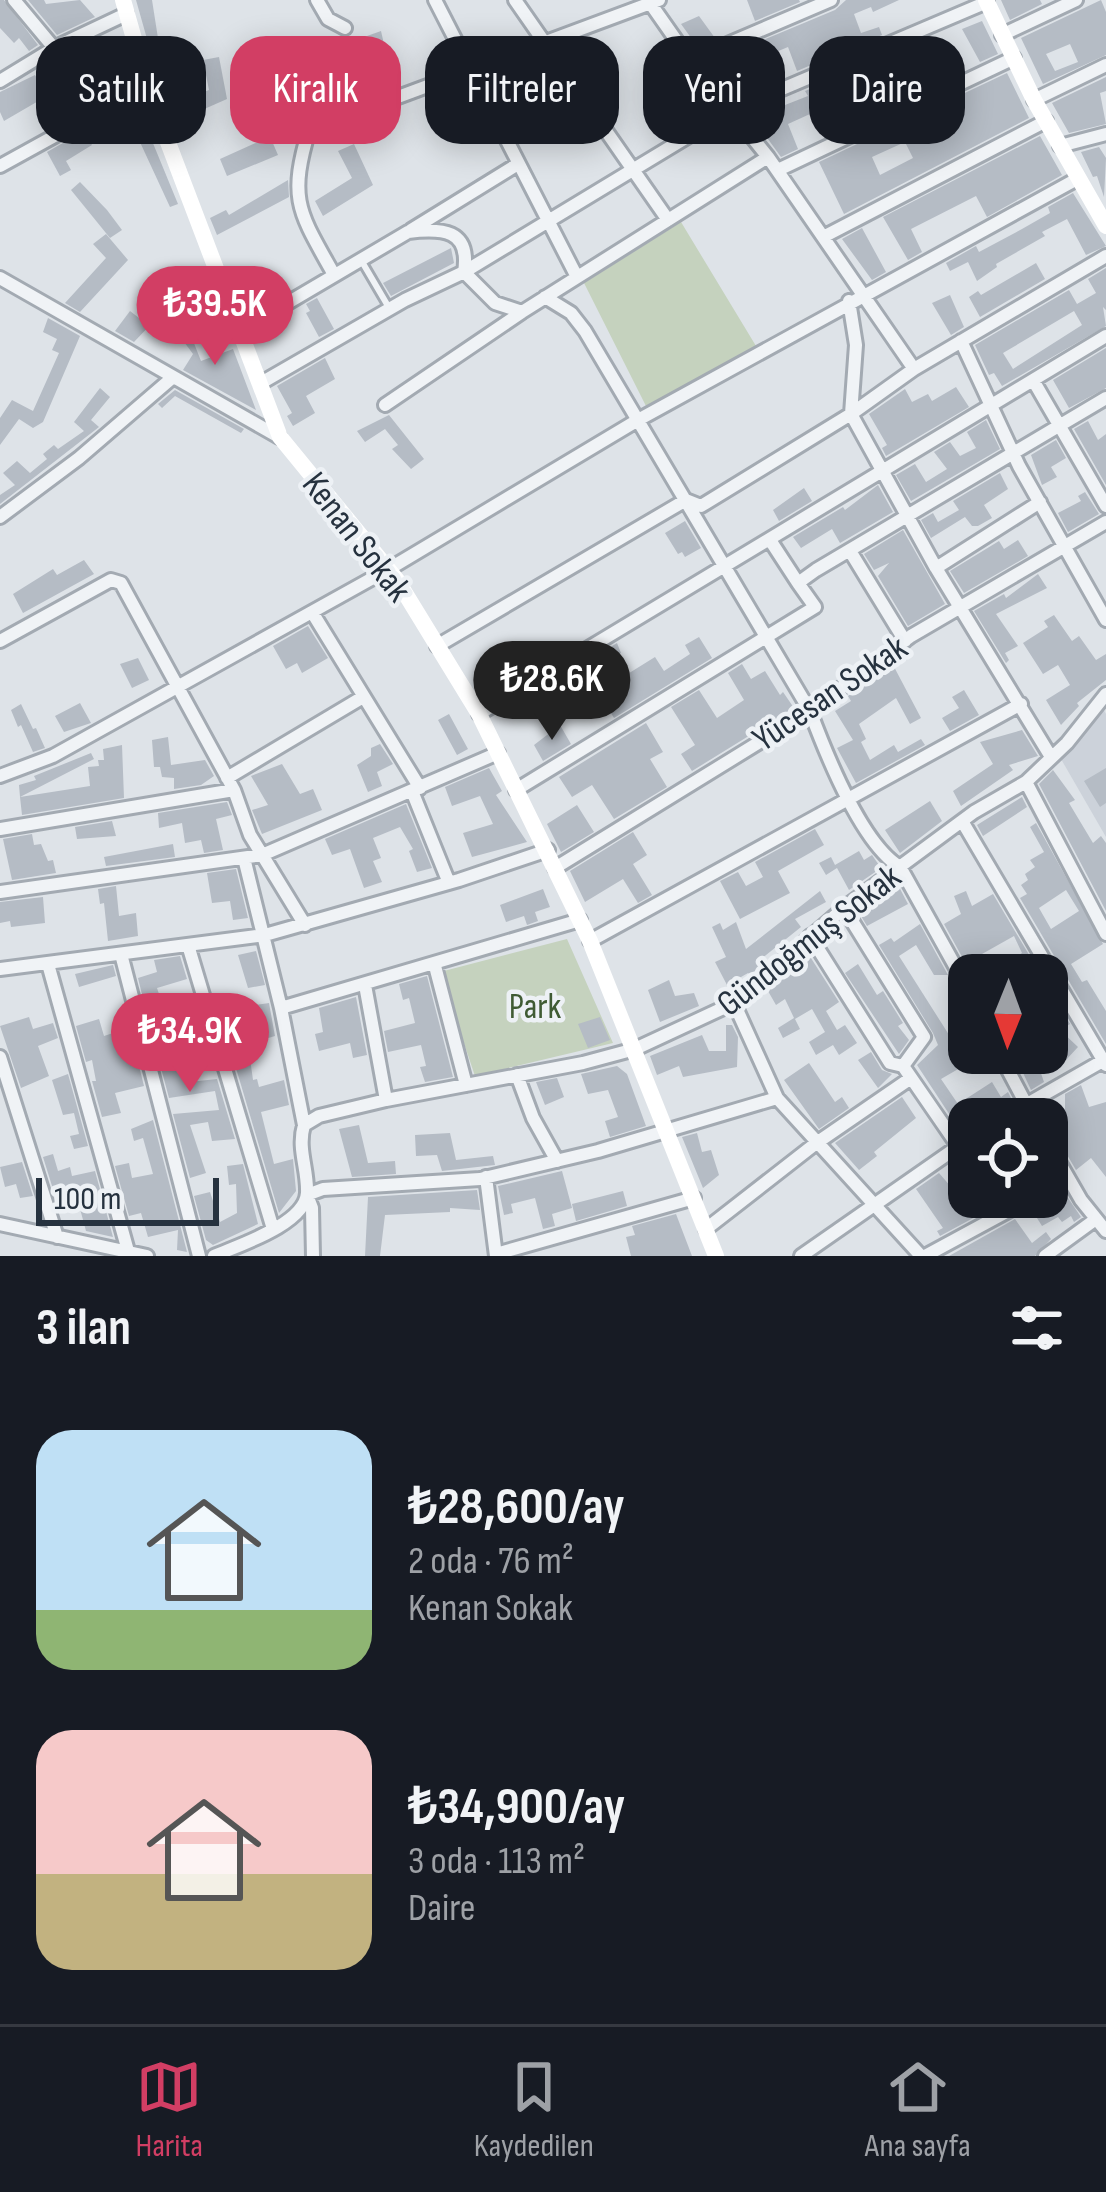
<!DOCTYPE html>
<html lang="tr">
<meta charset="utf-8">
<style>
:root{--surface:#171b24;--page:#242831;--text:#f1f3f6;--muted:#9ea1a6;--line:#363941;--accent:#d23e64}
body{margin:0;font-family:"Sofia Sans Condensed",sans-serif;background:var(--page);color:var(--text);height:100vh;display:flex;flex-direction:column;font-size:45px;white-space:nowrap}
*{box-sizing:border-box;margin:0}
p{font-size:39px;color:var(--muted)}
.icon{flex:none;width:66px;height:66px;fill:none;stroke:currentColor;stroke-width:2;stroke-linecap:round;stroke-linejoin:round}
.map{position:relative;height:1256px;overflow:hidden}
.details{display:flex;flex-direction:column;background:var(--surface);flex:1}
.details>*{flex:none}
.banner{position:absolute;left:36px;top:36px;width:1035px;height:108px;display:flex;gap:24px}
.needle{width:78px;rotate:181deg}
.buttons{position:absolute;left:948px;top:954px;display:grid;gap:24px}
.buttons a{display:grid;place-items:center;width:120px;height:120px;border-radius:24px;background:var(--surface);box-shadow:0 6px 30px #0003;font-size:60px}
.scale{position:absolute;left:36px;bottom:30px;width:183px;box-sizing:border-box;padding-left:12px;border:6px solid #26323f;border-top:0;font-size:33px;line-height:42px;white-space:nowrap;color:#26323f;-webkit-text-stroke:9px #edf1f5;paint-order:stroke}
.price{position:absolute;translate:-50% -102px;padding:0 27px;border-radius:42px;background:var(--accent);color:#fff;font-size:39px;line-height:78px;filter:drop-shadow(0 3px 6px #0008)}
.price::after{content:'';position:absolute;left:50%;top:72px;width:36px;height:27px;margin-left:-18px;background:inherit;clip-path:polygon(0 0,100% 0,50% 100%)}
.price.current{background:#222;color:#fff}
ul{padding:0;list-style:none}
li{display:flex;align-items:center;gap:36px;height:300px;padding:0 36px}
li span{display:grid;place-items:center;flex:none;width:336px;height:240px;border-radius:36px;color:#555}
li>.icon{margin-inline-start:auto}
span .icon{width:144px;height:144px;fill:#fffc;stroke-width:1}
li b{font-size:51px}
h2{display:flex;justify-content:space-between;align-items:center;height:144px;padding:0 36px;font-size:51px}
.chip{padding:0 42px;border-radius:36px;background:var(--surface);box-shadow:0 6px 30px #0003;font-size:42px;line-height:108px}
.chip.current{background:var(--accent);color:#fff}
.tabs{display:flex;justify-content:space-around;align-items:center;height:168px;border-top:3px solid var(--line);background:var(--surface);font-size:33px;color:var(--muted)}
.tabs a{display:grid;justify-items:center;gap:6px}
.tabs .current{color:var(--accent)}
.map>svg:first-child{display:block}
.built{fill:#ccd2da}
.green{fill:#c5d2be}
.building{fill:#b5bcc5;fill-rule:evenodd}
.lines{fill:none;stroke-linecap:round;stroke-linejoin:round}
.lane-casing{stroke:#a3aab2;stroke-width:12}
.street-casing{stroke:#a3aab2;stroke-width:18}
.lane{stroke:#f0f3f6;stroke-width:6}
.street{stroke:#f0f3f6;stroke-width:12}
.secondary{stroke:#fff;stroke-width:16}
.labels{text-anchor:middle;stroke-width:9;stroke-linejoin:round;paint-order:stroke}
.street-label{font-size:36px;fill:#26323f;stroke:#edf1f5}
.park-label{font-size:36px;fill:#3f5b33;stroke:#edf1f5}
</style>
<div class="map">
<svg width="1106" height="1256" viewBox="0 0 1106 1256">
<rect width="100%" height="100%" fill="#dee3e8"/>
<path class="built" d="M1102,707L1106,714V837L1061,759Z"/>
<path class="green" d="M681,222L756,346L648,410L584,283Z
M567,939L613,1043L475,1076L440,972Z"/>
<path class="building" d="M0,0H4L38,45L29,51L19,38L14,43L0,28Z
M28,0H44L46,4L80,0L95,17L57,35Z
M136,0H152L160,51L151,53Z
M747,0H799L800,2L755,21Z
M846,0H899L873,12L871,7L854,14L861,33L879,27L882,35L797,71L788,47L754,61L749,46L835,10Z
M1001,0H1040L1042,4L1010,20Z
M1101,0L1106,12V55L1043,84L1021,38ZM1070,44L1078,62L1055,71L1046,54Z
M699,16L715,38L697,46L681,24Z
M982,21L998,54L980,62L962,29Z
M381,31L384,44L340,61L333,40L351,36L353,41Z
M907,48L912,62L894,69L897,75L888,79L897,102L831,133L821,109L788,124L798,149L781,157L750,114L783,100L785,105L808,96L805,91L817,86L823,99L860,83L855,69Z
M219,57L227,99L193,114L198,130L180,138L176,127L185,123L176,103L209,90L203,60Z
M724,61L732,76L756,65L760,76L729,91L714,67Z
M1007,73L1029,118L844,214L819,162ZM905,142L913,158L880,175L872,157Z
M35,75L47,96L4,121L0,112V92Z
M1106,77V91L1100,93L1106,124L1069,133L1052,103Z
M252,95L278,155L227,176L220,159L260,141L242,99Z
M84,131L92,145L66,161L71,170L60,176L47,152Z
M150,136L178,204L170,207L139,140Z
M1040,136L1062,175L987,217L976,196L911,229L922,252L908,260L883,217Z
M354,144L373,185L323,216L315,201L352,178L338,151Z
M1099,147L1106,158L1104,197L1097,176L1093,177L1081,152Z
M288,180L289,197L217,235L210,218L226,210L229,215Z
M80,182L107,210L122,230L110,238L71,190Z
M1073,193L1106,246L1086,255L1067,219L1042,232L1045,236L996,264L997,267L977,281L968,262L950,271L946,263L976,246L979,252L1022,229L1050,213L1048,207Z
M862,228L886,272L872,280L842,239Z
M106,234L128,260L80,312L65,303L106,258L93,244Z
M451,248L454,263L391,296L383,283Z
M1036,263L1045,279L980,317L969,297L978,291L981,295Z
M1106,268V310L1103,307L1106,326L1002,386L994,373L989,375L975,345L1069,290L1077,304L1096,293L1088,279ZM1074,311L1082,325L1013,369L1003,353Z
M950,295L964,327L951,335L932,303Z
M317,298L334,329L319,337L306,313L310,311L306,304Z
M130,311L139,318L145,311L155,320L134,342L115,331Z
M174,313L190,333L201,361L233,349L256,410L183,370L193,354L167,319Z
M48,318L80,336L43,422L33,428L19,419L0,445V418L12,400L33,411L59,353L52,350L57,339L43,332Z
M1106,348V388L1069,408L1053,380Z
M325,358L335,379L306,396L315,413L293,426L287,416L292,413L277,386Z
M956,387L969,407L886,456L882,448L887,445L869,414L905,389L912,402L928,394L932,401Z
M100,388L110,397L91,420L99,427L0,504V495L15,485L3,473L17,461L30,473L47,459L43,454L54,445L58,449L84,431L74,422Z
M175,390L244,429L241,433L175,396L162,408L158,404Z
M389,415L424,459L411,469L392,449L398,445L385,429L365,442L357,431Z
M986,420L1000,449L911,501L896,475L915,464L926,482L947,469L934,452L950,442L960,456L976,448L967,432Z
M1088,421L1098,440L1106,434V485L1074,429Z
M1056,440L1066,458L1051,467L1057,477L1042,485L1031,455Z
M1000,473L1008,489L984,505L992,518L978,526H972L965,517L931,538L921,520L933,513L938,522L959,510L953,501Z
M878,485L893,512L840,543L832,529L801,548L793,537L843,507L845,510Z
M804,488L812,501L779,521L773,510Z
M1085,492L1099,514L1068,532L1058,513L1081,501L1078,496Z
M685,521L701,548L685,557L682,552L678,554L665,533Z
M903,530L945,604L908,626L878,576L889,563L874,570L864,554Z
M1018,540L1028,556L964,593L950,571L999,541L1004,549Z
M84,560L94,574L23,613L13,594L53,569L57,575Z
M1038,574L1047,588L996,614L1018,646L1005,653L1009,660L1006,663L974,611L1004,594L1006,598Z
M1054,615L1072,641L1079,636L1096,660L1106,654V680L1077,703L1079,706L1061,725L1046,700L1070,685L1058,665L1043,674L1023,643L1048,627L1044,621Z
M308,626L328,658L302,673L297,663L286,669L273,646Z
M699,637L712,658L614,718L598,692L584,701L574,685L546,702L539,690L617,643L621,653L616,656L626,675L655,657L664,671L690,654L685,645Z
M138,658L149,680L132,688L120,664Z
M892,663L921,718L910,724L896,698L859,724L866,739L861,742L870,760L894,745L898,752L921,739L925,745L856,783L837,748L853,740L835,711L851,701L848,696Z
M742,664L751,679L765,671L780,695L783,692L794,708L692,771L681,754L695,745L671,707L699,690L717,718L744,700L728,673Z
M964,690L979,715L950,731L942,718L959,708L952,697Z
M80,703L91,723L64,732L55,716Z
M21,704L33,729L36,728L45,748L33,752L21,725L18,727L11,710Z
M449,714L468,749L457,755L438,720Z
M646,723L663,752L650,759L667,787L614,819L592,785L572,797L559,777Z
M560,725L571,744L543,761L534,745Z
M1022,730L1038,756L1009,765L1013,770L961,806L953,791L993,764L980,742Z
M168,737L171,765L205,760L214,776L201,785L174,789V778L162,777L160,767H154L152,740Z
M380,744L393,764L377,772L382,786L368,792L357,765L371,756V748Z
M122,745L124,798L22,815L20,797L90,786L88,767L99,766L98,760H104L103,749Z
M91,753L94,759L20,797L19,785L36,780L34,776Z
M282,764L300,794L313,789L322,810L262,834L252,810L268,805L251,776Z
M489,768L502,791L496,795L527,842L472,857L463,833L493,824L480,796L452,806L445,787Z
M1106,768V803L1100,807L1084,781Z
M1053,770L1075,800L1069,803L1093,843L1101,836L1106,843V911L1039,784Z
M1022,797L1027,807L983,836L977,825Z
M930,801L942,821L900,853L885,830Z
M227,802L232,815L216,819L223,850L204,853L201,840L185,843L182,823L159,828L158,813Z
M406,804L432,868L417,872L409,851L413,849L400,827L373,838L381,858L373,861L382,882L364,888L350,849L332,855L325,839Z
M577,805L594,832L561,852L547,824Z
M112,821L116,836L77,839L75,827Z
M1036,823L1103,944L1071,964L1082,982L1087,980L1106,1011V1044L1020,898L1027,894L1021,885L1028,880L1025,874L1035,867L1030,860L1044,852L1030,827ZM1066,890L1079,911L1051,929L1039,908Z
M815,829L824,845L778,871L790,893L740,919L720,881L738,872L746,886L763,877L755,862Z
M633,832L647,855L633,864L652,895L638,903L623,879L585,902L570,871Z
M32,834L34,845L41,844L48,861L53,860L56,873L12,880L3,839Z
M173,844L175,857L106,866L104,857Z
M859,851L864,860L872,855L881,868L849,890L837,868L826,875L819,863L831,857L835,865Z
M236,869L248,918L233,920L230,901L212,903L207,873Z
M898,885L908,904L867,926L858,911Z
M116,886L119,916L136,913L138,936L108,941L104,903L100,904L98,889Z
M543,889L550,907L535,912L538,921L527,925L524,916L506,922L500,905Z
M820,891L826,902L795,919L801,927L761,959L763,964L750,975L748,973L727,985L715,962L726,957L712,927L720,923L723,930L736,922L746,949Z
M966,891L972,906L993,894L1041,975H1026L1016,957L1022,953L1014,936L982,954L994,975H972L944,924L961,914L954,896Z
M43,897L45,923L11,927L10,921L0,923V902Z
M920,924L948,975H934L916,945L899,956L951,1038L969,1028L972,1061L941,1079L958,1104L992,1082L1001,1097L1008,1092L1012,1100L995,1111L991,1119H969V1129L961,1132L917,1065L938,1045L933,1033L879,945L891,938L894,942Z
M256,951L265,985L248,988L238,955Z
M809,955L839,1002L826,1011L837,1030L845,1025L857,1043L839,1055L833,1045L816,1055L809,1042L825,1032L812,1009L795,1019L800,1029L783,1038L778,1028L794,1018L785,999L776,1005L768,991Z
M180,956L187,979L157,988L163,1006L146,1011L138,978L157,972L154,960Z
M858,964L877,995L883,991L903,1023L898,1026L909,1040L899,1054L845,973Z
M113,965L116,976L79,987L75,974Z
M427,976L453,1077L425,1082L420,1067L426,1066L421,1045L388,1052L384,1031L415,1023L409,998L403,1000L399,984Z
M669,980L675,996L694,993L699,1006L660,1022L648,990Z
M356,997L367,1055L353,1058L350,1043L319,1051L315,1034L323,1032L319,1008Z
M269,1003L275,1036L248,1044L253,1080L257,1079L259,1087L284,1080L289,1105L261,1112L274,1164L293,1159L296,1191L279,1213L225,1031L254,1025L250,1006Z
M1061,1009L1070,1024L1060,1030L1078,1047L1066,1060L1047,1044V1018Z
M125,1011L144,1086L115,1093L121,1113L102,1117L92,1081H96L92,1060L86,1062L76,1026L99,1019L104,1036L122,1030L117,1013Z
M29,1017L33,1029L53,1023L58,1038L38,1046L49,1076L21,1088L0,1026Z
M600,1017L610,1040L588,1048L578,1024Z
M200,1020L203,1032L177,1040L189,1082L217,1079L235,1139L212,1141L208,1122L190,1125L206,1173L190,1178L173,1114L219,1110L215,1091L169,1098L151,1030L166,1025L168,1032Z
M726,1025H732L738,1037L737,1067L683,1077L679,1066L657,1075L650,1056L702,1035L709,1051H726Z
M871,1052L882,1070L892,1074L878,1088L858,1060Z
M1034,1053L1044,1082L1031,1090L1018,1062Z
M809,1063L835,1102L842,1097L849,1108L819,1129L784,1080Z
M617,1066L627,1074L646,1126L610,1137L605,1121L618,1117L608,1090L588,1094L581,1074Z
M68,1074L88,1146L74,1149L70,1136L79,1134L74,1113L63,1115L52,1080Z
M557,1078L564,1097L545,1105L536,1082Z
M1081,1085L1089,1107L1106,1102V1177L1091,1158L1076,1170L1040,1109L1055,1100L1065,1116V1094Z
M902,1097L916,1118L874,1152L877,1156L859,1170L835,1143Z
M153,1120L187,1252L177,1250L178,1230L148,1237L141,1213L129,1216L115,1166L129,1163L132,1178L153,1174L143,1138L134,1141L131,1129Z
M359,1125L368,1163L395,1161L396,1174L352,1177L339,1129Z
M450,1133L456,1160L493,1156L495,1165L442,1171L437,1155L416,1156L415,1135Z
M697,1133L702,1152L711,1150L719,1175L703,1188L682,1137Z
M53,1154L58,1171L70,1167L72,1176L95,1171L113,1237L86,1231L79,1205L70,1207L68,1199L57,1202L43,1157Z
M22,1162L33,1196L20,1198L16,1184L5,1187L0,1167Z
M243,1164L258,1224L213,1245L206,1240L194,1196L210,1192L220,1222L237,1213L236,1184L229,1185L227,1166Z
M562,1171L572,1208L552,1214L555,1226L543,1229L535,1198L511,1204L513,1213L504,1215L498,1186Z
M939,1173L971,1210L998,1197H1012L940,1236L937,1231L943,1228L916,1189Z
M477,1190L480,1210L450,1208V1212L385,1215L380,1256H365L368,1197Z
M623,1191L627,1206L576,1221L572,1204Z
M1064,1192L1081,1217L1074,1222L1071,1216L1062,1222L1058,1217L1042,1226L1032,1210L1044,1200Z
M676,1214L692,1256H631L626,1237L635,1235L632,1226Z
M1015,1219L1032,1243L1046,1232L1051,1239L1035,1256H949Z"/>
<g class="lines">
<g class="lane-casing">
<path id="lane" d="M361,260L388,306"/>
</g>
<g class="street-casing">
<path id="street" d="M14,0L54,48
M317,0L328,19L345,28
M435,0L577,277
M515,0L668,220
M648,0L690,60L768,157L914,369
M1002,35L1076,0
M690,60L831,0
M0,81L54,48L126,14
M1034,100L1106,65
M1060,146L1106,134
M768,157L522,312L495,303L464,272L730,111L987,2
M0,166L147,85
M778,170L1014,58
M411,230L518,164
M825,236L1046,121
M333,273C299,212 288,200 309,130L659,0
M0,278L279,437
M545,297L571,313L585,331L810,711C826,754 862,844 900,867L969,991
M849,301L856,345L851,414L936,568L1051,757
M240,331L408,232C442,228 471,229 464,272L405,300L261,383
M961,341L1019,466L1106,620
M1033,380L1106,506
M385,405L522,312
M0,517L79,458L172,378
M770,540L798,583
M850,551L905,641
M936,568L1040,502
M312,612L420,788
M0,641L111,580L121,583L234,790L250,835L305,925
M437,646L686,500L701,506L851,414L914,369L1106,256
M479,714L1106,336
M0,776L53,756L389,569L638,420L1077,179
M227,778L363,697
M1026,782L1106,934
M516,790L815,607L798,583L816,570L1106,398
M412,791L449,883
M962,821L1106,1065
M0,829L234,790
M244,858L281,1008
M555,868L810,711L911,636L1106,522
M0,892L262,855L498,753
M844,908L924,1037L903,1066L958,1146
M810,936L890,1063L903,1066
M590,941L1021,704
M188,945L273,1229
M121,954L199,1256
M48,964L128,1251
M435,966L466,1085
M0,969L265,935L459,880L548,850
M734,1003L777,1098L921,1256
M999,1053L1034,1119
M0,1057L57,1237
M517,1075L533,1118L557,1161
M386,1100L583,1063L635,1049L734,1003L844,908L974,812L1026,782L1067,743L1106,694
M1001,1119L1106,1059
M304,1125L281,1008L580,920
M1047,1141L1081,1200L1106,1231
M486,1177L496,1256
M1047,1190L1068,1178
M0,1224L147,1256
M706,1229L815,1144L911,1078
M496,1254L694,1198
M214,1256C239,1245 305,1224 307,1193C308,1169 297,1149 304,1125L319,1116L386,1100L365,985
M313,1256L312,1208L307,1195L323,1189L480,1179L598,1151L777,1098
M801,1256L969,1139
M925,1256L1034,1197
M1045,1256L1096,1219"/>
</g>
<use href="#lane" class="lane"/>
<use href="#street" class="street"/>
<path class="secondary" d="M123,0L150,95L280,437L397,580L479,714L590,941L716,1256
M986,0L1034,100L1106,226"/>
</g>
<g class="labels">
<g class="street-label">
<text transform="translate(358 536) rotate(52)" y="13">Kenan Sokak</text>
<text transform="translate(829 692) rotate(-34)" y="13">Yücesan Sokak</text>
<text transform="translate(808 939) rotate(-38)" y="13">Gündoğmuş Sokak</text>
</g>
<g class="park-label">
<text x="535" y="1018">Park</text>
</g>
</g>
</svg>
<div class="buttons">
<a><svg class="needle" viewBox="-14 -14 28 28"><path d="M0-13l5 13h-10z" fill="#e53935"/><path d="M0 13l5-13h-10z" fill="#9ea1a6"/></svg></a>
<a><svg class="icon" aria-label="locate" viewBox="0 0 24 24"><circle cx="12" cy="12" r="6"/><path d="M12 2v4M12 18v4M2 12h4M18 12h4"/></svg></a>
</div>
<div class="scale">100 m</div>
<b class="price" style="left:215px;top:368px">₺39.5K</b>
<b class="price current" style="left:552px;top:743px">₺28.6K</b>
<b class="price" style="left:190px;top:1095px">₺34.9K</b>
<div class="banner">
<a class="chip">Satılık</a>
<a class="chip current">Kiralık</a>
<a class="chip">Filtreler</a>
<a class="chip">Yeni</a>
<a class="chip">Daire</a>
</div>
</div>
<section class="details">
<h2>3 ilan<svg class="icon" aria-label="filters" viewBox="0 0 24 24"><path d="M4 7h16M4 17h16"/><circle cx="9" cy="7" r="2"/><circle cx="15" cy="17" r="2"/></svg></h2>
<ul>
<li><span style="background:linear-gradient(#bfe0f5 75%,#8fb573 0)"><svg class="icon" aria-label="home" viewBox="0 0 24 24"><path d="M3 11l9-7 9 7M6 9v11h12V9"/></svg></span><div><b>₺28,600/ay</b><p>2 oda · 76 m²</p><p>Kenan Sokak</p></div></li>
<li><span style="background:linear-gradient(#f6c9c9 60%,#c2b280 0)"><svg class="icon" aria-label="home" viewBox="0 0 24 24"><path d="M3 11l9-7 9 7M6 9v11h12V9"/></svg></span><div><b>₺34,900/ay</b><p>3 oda · 113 m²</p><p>Daire</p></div></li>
</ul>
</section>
<nav class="tabs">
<a class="current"><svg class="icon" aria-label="map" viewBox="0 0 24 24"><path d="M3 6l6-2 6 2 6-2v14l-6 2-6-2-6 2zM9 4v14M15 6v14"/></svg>Harita</a>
<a><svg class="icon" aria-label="saved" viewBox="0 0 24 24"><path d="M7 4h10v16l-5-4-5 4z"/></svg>Kaydedilen</a>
<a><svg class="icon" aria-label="home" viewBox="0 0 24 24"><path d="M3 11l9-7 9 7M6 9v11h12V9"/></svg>Ana sayfa</a>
</nav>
